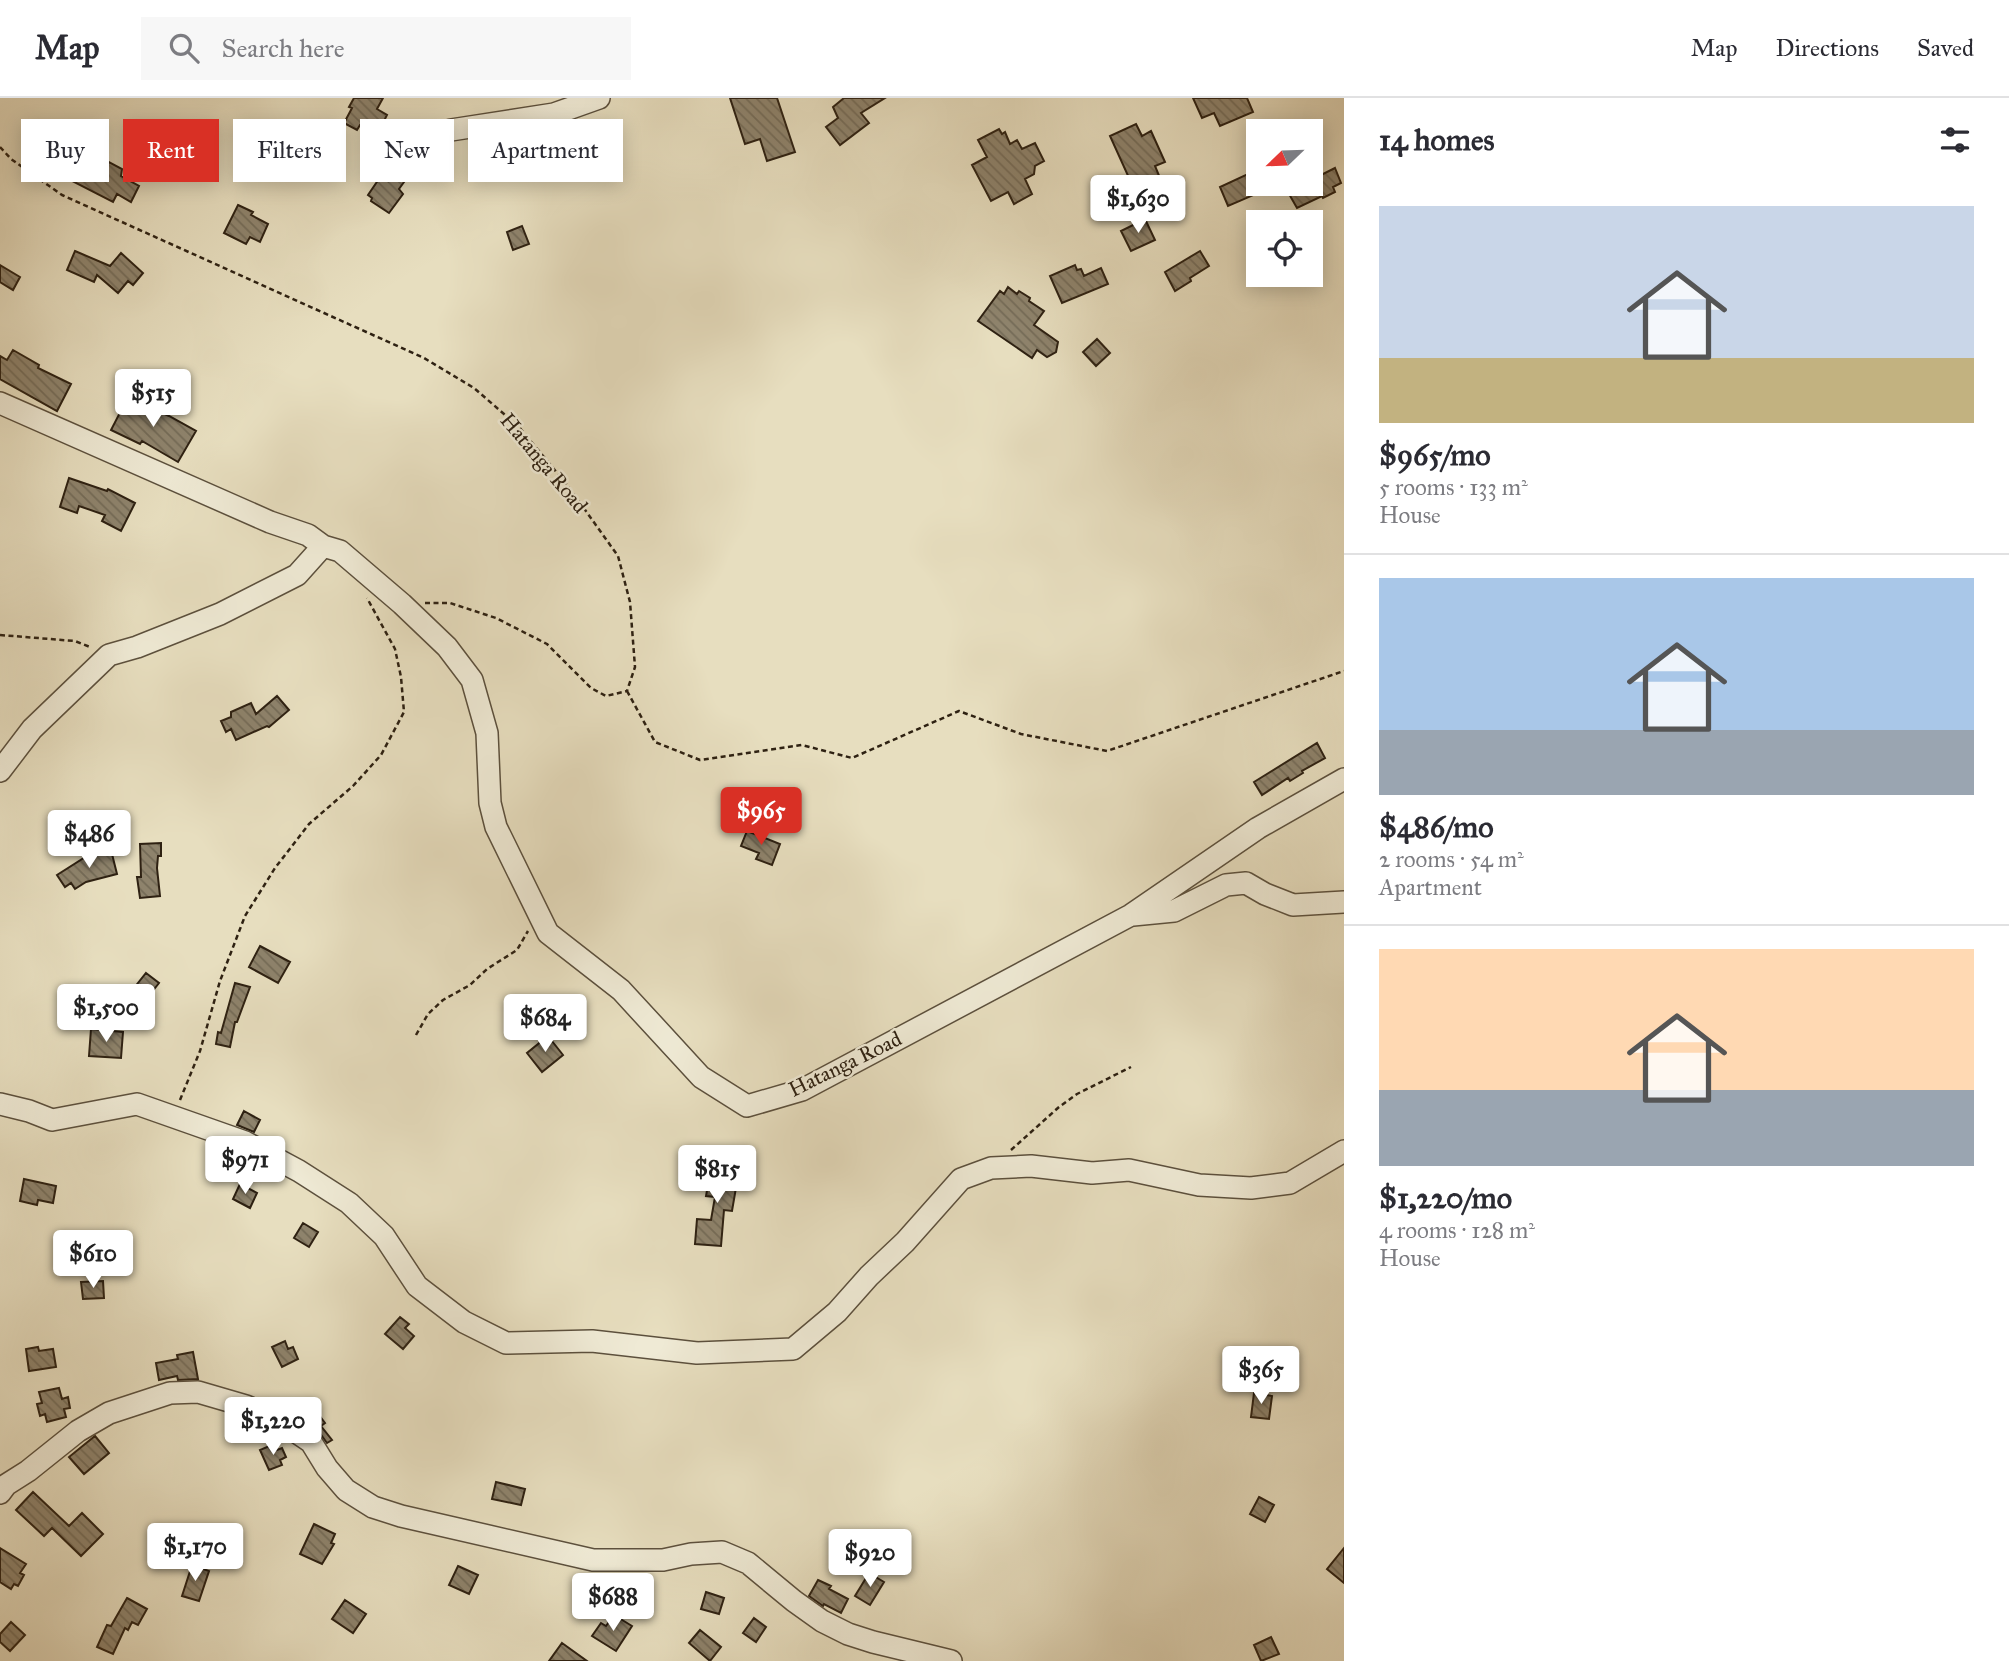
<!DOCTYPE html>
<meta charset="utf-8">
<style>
:root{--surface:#fff;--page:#f7f7f7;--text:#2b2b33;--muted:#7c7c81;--line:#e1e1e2;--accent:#d93025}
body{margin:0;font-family:"IM FELL Great Primer",serif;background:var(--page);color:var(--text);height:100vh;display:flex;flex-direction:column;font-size:26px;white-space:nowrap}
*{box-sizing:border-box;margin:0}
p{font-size:23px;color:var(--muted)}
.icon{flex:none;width:38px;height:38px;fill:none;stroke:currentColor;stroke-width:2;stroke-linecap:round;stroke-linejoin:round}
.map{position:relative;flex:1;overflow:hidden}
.details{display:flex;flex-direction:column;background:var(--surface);width:665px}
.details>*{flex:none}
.banner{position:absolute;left:21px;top:21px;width:665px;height:63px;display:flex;gap:14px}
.needle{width:46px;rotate:247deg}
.tools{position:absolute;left:1246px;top:21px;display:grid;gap:14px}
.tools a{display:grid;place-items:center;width:77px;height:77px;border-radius:0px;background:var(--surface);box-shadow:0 4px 18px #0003;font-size:35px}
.price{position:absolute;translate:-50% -60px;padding:0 16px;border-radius:7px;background:#fff;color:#222;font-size:23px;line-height:46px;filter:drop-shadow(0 2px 4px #0008)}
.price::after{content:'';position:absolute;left:50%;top:42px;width:21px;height:16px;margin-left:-10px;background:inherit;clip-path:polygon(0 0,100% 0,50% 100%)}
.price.current{background:var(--accent);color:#fff}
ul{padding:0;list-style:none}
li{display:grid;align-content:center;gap:14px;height:371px;padding:0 35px}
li+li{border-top:2px solid var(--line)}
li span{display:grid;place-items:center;height:217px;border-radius:0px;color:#555}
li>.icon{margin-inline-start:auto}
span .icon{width:126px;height:126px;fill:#fffc;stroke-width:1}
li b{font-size:30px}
h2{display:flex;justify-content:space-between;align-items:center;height:84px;padding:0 35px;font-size:30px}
.chip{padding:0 24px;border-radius:0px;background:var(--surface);box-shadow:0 4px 18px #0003;font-size:24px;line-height:63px}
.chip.current{background:var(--accent);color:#fff}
header{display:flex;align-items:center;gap:42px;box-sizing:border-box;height:98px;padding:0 35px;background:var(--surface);border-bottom:2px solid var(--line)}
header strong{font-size:33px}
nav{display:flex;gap:38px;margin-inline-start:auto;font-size:24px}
.search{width:490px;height:63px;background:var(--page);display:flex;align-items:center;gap:18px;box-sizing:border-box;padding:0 24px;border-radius:0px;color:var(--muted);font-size:26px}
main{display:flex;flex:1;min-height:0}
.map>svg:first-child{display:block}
.building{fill:url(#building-back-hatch);stroke:#2e2112;stroke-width:2}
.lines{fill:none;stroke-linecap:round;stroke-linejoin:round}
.minor-casing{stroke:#5c503d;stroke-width:24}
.path{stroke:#2e2112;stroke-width:2.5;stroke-dasharray:5 3.5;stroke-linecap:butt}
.minor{stroke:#efead5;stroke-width:21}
.labels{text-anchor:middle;stroke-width:5;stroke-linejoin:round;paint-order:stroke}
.street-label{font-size:21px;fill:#2e2112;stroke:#efead5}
</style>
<header>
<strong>Map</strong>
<div class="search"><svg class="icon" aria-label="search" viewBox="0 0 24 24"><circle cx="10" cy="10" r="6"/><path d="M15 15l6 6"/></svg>Search here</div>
<nav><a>Map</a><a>Directions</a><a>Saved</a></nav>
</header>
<main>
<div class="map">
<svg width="1344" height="1563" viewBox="0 0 1344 1563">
<defs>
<pattern id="building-back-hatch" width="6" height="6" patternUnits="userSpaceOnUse" patternTransform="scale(1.75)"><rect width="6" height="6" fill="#8e836c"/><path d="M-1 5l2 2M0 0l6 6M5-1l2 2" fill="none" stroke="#746b57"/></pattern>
</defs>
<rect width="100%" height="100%" fill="#e7debf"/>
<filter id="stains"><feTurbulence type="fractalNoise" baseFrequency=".00286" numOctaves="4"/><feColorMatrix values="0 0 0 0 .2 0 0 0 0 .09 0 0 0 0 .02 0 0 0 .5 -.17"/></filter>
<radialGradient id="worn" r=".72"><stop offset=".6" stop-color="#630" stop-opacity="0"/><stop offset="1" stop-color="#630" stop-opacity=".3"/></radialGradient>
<path class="building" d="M354,0H383L377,11L387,17L379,33L371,29L370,32L360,27L357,32L344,25L352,10L349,9Z
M730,0H777L795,54L767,63L760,41L745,46Z
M844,0H885L861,15L869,25L840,47L826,29L838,20L833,9Z
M1193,0H1247L1253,14L1220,28L1214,15L1202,20Z
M1136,26L1142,38L1151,33L1165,64L1155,68L1160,80L1134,91L1110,38Z
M48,29L64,37L62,41L89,56L85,64L104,74L109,64L122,71L121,78L139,88L131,104L117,96L113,104L51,72L50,74L30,64Z
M999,31L1002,36L1005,34L1010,46L1017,42L1022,51L1035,45L1044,63L1035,68L1034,76L1025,81L1032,96L1014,106L1008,94L991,103L972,67L987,59L978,42Z
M1335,70L1341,85L1333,89L1335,94L1323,100L1322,98L1297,110L1289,96L1311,86L1315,83L1313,81Z
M1250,75L1253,83L1258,81V86H1279L1228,108L1220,89Z
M392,76L404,84L399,91L403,96L389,115L371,103L372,100L368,97L381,78L388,83Z
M238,107L253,114L251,117L268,126L260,144L250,139L246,146L224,135Z
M1145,121L1155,142L1131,153L1121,133Z
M522,128L529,146L513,152L507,134Z
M75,153L110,168L121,155L143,175L133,187L128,183L118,195L97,177L94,184L67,172Z
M1200,153L1209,168L1190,180L1191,183L1175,193L1165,174Z
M0,167L20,179L13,192L0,184Z
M1075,167L1077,172L1081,171L1084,178L1101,170L1108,186L1062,205L1050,178Z
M1008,189L1017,196L1019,193L1030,200L1029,203L1044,213L1034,227L1058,244L1056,254L1047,259L1037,252L1032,260L978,223L1000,193L1004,196Z
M1097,241L1110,255L1096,268L1083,254Z
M13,252L39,267L38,270L71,286L57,313L0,281V258L7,262Z
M128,299L169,318L196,333L178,364L142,343L140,346L111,332Z
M69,380L107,393L108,391L135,405L121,433L102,423L105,417L79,408L77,415L60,409Z
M277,598L289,612L269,629L267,628L236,642L231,631L226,634L221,623L231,619V614L251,605L256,616Z
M1317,645L1325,660L1302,673L1303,675L1290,683L1288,680L1262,697L1254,684Z
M747,733L780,746L772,767L756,761L759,755L741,748Z
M161,745V758H158L157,770L160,798L140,800L137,779H141L140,746Z
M111,752L117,776L86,784L75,791L71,785L65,789L57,777L87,758Z
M260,848L290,864L278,885L249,869Z
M146,875L159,885L147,900L134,890Z
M235,885L250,889L237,924H235L230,949L216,946L218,934L221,935Z
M91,931L123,934L121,960L89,958Z
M548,938L563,957L542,974L527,955Z
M244,1013L260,1022L254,1034L237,1027Z
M712,1064L729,1067L728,1076L738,1078L732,1113L724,1112L721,1148L695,1146L697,1121L711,1122L715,1099L706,1098Z
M24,1081L56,1088L53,1105L38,1102L37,1107L20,1103Z
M240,1086L257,1095L250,1110L233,1101Z
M303,1125L318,1134L309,1149L294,1140Z
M103,1183L104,1200L83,1201L81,1184Z
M400,1219L409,1226L405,1230L414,1238L403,1251L385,1236Z
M285,1243L288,1251L293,1249L298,1261L282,1269L272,1249Z
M38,1249L39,1253L53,1251L56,1269L29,1273L26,1251Z
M193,1254L198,1281L178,1282L177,1278L159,1282L156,1265L178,1261L177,1257Z
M59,1290L62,1301L68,1299L70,1310L64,1311L66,1319L47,1324L45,1316L40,1318L37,1306L42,1305L39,1294Z
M1254,1295L1272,1298L1269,1321L1251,1319Z
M313,1309L325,1325L321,1328L332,1342L327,1345L319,1334L299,1320Z
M95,1338L109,1355L84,1376L69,1359Z
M274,1346L277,1352L282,1350L286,1359L280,1362L282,1367L269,1372L260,1352Z
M496,1384L525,1391L521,1407L492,1401Z
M33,1394L69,1428L82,1415L103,1436L81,1458L52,1430L44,1438L16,1412Z
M1259,1399L1274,1407L1265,1424L1250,1416Z
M314,1426L335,1436L331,1445L334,1446L322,1466L300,1456Z
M0,1450L26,1466L20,1475L24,1477L18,1488L14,1486L11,1491L0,1484Z
M1344,1450V1485L1327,1471Z
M192,1467L209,1473L199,1503L182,1498Z
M458,1468L478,1477L469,1496L449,1487Z
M869,1475L884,1484L870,1507L855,1498Z
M818,1482L831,1488L829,1491L848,1501L841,1515L824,1506L823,1508L809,1498Z
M706,1494L724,1500L719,1516L701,1511Z
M127,1500L147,1511L138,1527L132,1524L128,1532L125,1530L113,1556L97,1549L107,1527L111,1528Z
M345,1502L366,1516L353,1535L332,1521Z
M614,1517L632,1528L616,1553L592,1538L601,1525L606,1528Z
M754,1520L766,1529L756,1544L743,1535Z
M11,1524L25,1537L10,1553L0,1544V1536Z
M700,1532L721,1549L710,1563L689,1545Z
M1271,1539L1279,1556L1261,1563L1254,1547Z
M562,1545L587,1563H549Z"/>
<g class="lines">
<g class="minor-casing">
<path id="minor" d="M451,32L554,16L599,0
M0,305L270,424L308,437L323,448L340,453L402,506L447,549L472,582L487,635L490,705L496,729L548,835L621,892L701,979L747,1008L802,992L1131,817L1258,730L1344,681
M0,673L32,631L109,557L137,549L220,516L297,477L323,448
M1133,817L1174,813L1226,787L1246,785L1265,796L1293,807L1344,804
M0,1006L29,1013L52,1022L137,1006L245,1044L299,1073L349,1105L384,1138L417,1188L464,1224L506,1245L592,1243L697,1255L793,1251L837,1214L869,1178L905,1144L961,1081L991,1070L1031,1068L1092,1075L1129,1072L1199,1087L1251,1090L1290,1085L1344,1053
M0,1395L6,1387L28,1373L78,1333L109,1315L170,1295L198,1294L246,1308L280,1323L311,1344L327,1370L346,1392L373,1409L401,1418L593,1462H663L691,1456L722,1454L748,1465L794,1503L822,1523L848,1536L873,1544L951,1563"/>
</g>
<path class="path" d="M0,49L11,61L62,97L424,260L474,290L519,329L568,388L618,458L630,504L635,569L627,593
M425,505H450L496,520L547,546L591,590L606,598L627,593
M0,537L75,543L90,549
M627,593L655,644L700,662L802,647L852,660L959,613L1021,636L1107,653L1344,573
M416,937L428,916L443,902L470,887L487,871L517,852L528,833
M180,1002L200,953L220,883L245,818L275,770L309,726L353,688L381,657L404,614L401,579L395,551L367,500
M1011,1052L1059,1009L1077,996L1131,969"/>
<use href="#minor" class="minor"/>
</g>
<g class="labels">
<g class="street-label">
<text transform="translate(544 365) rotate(50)" y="7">Hatanga Road</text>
<text transform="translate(845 966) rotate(-26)" y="7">Hatanga Road</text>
</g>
</g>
<rect width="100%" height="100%" filter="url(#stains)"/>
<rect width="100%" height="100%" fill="url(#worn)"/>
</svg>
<div class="tools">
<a><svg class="needle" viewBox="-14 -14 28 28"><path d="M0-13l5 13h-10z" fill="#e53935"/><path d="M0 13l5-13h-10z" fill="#7c7c81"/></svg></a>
<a><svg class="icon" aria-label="locate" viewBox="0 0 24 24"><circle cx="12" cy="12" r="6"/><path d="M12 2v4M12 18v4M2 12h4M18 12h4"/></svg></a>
</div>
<b class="price" style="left:1138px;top:137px">$1,630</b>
<b class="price" style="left:153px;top:331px">$515</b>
<b class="price current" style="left:761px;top:749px">$965</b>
<b class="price" style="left:89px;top:772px">$486</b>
<b class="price" style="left:106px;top:946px">$1,500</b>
<b class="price" style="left:545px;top:956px">$684</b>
<b class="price" style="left:245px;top:1098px">$971</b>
<b class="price" style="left:717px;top:1107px">$815</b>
<b class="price" style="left:93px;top:1192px">$610</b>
<b class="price" style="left:1261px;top:1308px">$365</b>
<b class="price" style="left:273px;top:1359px">$1,220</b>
<b class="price" style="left:195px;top:1485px">$1,170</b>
<b class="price" style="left:870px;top:1491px">$920</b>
<b class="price" style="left:613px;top:1535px">$688</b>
<div class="banner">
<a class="chip">Buy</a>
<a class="chip current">Rent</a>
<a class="chip">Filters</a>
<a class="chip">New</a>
<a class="chip">Apartment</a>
</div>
</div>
<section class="details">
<h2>14 homes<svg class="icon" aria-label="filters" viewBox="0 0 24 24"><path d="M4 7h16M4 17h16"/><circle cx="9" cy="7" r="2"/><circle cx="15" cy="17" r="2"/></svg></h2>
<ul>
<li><span style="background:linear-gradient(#c9d6e8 70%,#c2b280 0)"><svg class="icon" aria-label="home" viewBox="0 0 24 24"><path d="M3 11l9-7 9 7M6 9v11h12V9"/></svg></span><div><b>$965/mo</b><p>5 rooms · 133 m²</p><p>House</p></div></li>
<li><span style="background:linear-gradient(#a9c7e8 70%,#9aa5b1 0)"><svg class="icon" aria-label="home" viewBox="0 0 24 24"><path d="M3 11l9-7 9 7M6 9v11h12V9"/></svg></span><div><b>$486/mo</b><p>2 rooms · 54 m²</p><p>Apartment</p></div></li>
<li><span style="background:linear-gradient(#ffd9b3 65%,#9aa5b1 0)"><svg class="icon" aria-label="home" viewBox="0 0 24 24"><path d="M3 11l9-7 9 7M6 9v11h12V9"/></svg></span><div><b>$1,220/mo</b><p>4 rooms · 128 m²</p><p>House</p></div></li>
</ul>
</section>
</main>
